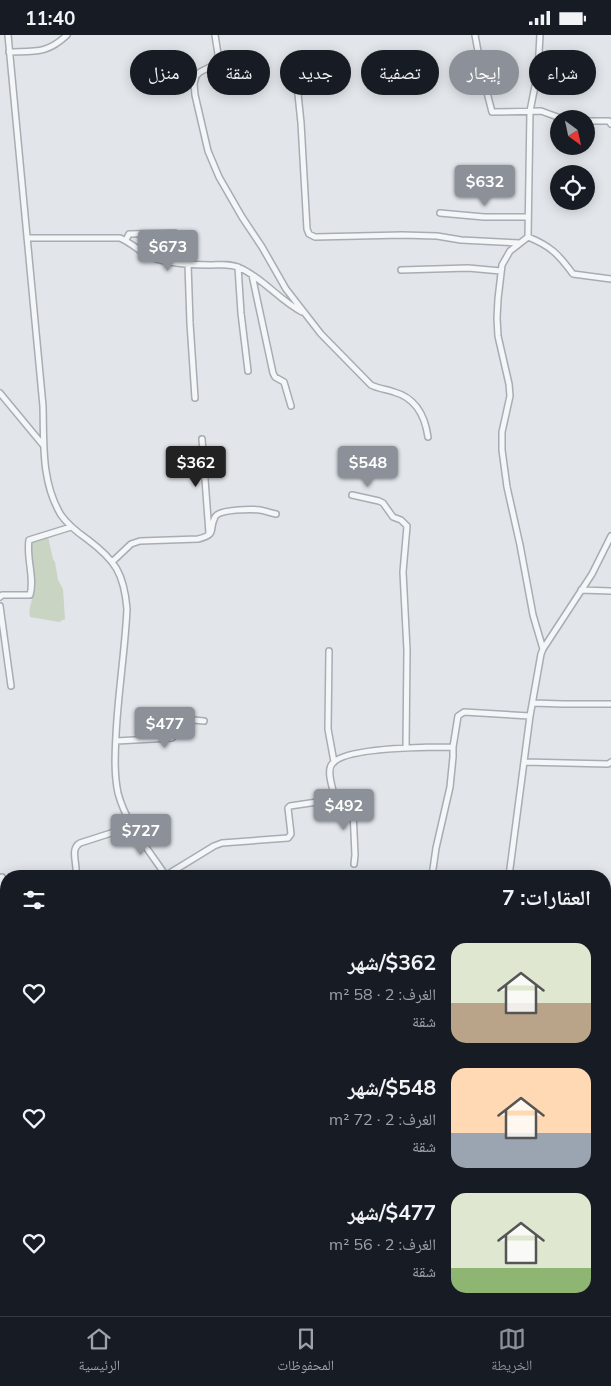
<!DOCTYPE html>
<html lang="ar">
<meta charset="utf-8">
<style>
:root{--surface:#171b24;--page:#20242c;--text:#f1f3f6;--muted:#9ea1a6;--line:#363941;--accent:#8c9099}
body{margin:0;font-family:Mulish,"Noto Naskh Arabic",sans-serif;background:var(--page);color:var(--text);direction:rtl;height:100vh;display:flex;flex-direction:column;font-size:19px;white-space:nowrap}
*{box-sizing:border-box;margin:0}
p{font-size:16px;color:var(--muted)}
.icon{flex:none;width:28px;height:28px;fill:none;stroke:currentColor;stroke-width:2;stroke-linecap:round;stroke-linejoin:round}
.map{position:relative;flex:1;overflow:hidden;direction:ltr}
.drawer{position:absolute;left:0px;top:835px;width:611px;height:446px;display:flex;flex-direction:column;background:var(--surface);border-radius:20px 20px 0 0;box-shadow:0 2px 12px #0003;direction:rtl}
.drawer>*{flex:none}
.guide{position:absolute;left:15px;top:15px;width:581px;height:45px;direction:rtl;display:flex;gap:10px}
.needle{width:32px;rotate:147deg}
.fabs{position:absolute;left:550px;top:75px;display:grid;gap:10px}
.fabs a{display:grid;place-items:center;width:45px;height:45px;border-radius:50%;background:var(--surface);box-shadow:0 2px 12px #0003;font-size:25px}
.price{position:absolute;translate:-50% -42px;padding:0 11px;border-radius:5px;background:var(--accent);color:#fff;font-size:16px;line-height:32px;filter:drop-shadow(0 1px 2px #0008)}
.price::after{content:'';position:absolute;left:50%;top:30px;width:15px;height:11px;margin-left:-8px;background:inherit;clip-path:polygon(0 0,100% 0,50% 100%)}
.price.current{background:#222;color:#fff}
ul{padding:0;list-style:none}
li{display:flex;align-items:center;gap:15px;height:125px;padding:0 20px}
li span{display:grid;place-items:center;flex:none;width:140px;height:100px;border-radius:15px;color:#555}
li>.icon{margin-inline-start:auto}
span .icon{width:60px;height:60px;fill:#fffc;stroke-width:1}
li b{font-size:21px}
h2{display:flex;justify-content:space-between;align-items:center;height:60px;padding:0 20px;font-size:21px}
.chip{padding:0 18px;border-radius:22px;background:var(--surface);box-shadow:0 2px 12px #0003;font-size:18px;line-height:45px}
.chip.current{background:var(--accent);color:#fff}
.status{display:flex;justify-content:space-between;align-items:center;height:35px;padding:0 25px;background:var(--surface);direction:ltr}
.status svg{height:14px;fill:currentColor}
.menu{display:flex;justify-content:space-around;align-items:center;height:70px;border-top:1px solid var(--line);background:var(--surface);font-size:14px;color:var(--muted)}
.menu a{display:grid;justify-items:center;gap:2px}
.menu .current{color:var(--accent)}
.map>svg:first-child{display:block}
.green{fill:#c9d4c2}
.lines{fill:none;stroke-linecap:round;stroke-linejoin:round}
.minor-casing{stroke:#a7adb5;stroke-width:8}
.tertiary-casing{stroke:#a7adb5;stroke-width:9}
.minor{stroke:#f4f6f8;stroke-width:5}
.tertiary{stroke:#f4f6f8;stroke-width:6}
</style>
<div class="status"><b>11:40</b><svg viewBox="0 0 49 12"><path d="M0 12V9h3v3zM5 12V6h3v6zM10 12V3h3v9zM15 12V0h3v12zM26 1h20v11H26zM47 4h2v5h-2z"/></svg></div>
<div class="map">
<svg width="611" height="1281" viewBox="0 0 611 1281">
<rect width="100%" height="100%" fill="#e2e6ea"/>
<path class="green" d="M48,502L53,524L55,527L58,545L63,554L65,584L59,587L30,582C28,575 32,567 33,559C34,542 32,524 30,507Z"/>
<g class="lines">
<g class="minor-casing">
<path id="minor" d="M8,0L43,371C44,408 41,447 61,480C68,490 77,497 87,504C115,525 124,538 127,574C125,616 118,658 116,700C115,720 114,739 118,758C126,789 149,815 166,841
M215,0L218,19L217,26L212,31L200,37L196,41L194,49L195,60L208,116L219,142L242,182L262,212L286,254L321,299L371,350C379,354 386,354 394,357C416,363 425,381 428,402
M475,0L482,38L492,77L541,76L563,84
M540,0L538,36L530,76L528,202L510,216L502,230L498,264L497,283L498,301L509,349L510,361L502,397V415L507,452L520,510L533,580L543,614
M9,17C35,16 47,19 67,0
M295,30L301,88L307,194L309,199L315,202L402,200L437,201L461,205L520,208
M586,86H609L611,89
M440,178L484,182H528
M528,202C551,211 559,220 573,239L611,244
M27,203H120C134,209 145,222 160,225C176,229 193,230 210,230C219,230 230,228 240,233C263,243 279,265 302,277
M126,205L129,199L175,198
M188,229L190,288L195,363
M238,232L241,278L248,336
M401,235L468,233L501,236
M252,240L273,338L275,342L284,347L291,371
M0,358L43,410
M202,404L209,498
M352,460L379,466L383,468L393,482L401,485L407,491L403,537L407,615L406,713
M112,527L131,509L140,506L198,504C218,499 208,495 215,482C219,474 252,474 260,475C266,476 271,478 276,479
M581,555L611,556
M0,562L2,560H30C35,543 26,523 29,505L71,492
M0,571L11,651
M329,616L328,694L334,727
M533,668L563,669H611
M116,706L172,703C179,698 174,690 183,684L204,686
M524,727L608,729L611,727
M335,763C333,754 326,736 332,729C344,712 431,712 453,712
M70,841L76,838C77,827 70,814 80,808L133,791
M165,841L214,811L222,808L288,803L291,799L288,773L290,771L317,767L335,763L350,770L353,776L355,820L354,829
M432,841L436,813L450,752L453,722V712L458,681L464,677L530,681
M509,841L530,681L541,619L543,614L592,539L611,501
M605,871H611
M1,903L2,842
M0,1008L6,1011
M605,1008L611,1011
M0,1044L6,1019
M0,1120H6
M605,1160L611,1161
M605,1212L611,1221
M451,1275L456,1281
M45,1281L46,1275
M329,1281L330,1275"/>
</g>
<g class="tertiary-casing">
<path id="tertiary" d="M605,1077L611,1075
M83,1281L98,1279L108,1275"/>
</g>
<use href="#minor" class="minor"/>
<use href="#tertiary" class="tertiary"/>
</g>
</svg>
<div class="fabs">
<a><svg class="needle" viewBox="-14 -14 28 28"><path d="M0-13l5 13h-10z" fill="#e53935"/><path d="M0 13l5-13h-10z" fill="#9ea1a6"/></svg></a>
<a><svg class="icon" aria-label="locate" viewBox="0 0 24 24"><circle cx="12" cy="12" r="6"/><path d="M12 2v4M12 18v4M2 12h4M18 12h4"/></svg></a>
</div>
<b class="price" style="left:485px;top:172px">$632</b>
<b class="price" style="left:168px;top:237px">$673</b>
<b class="price current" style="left:196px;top:453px">$362</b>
<b class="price" style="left:368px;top:453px">$548</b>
<b class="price" style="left:165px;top:714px">$477</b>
<b class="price" style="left:344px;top:796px">$492</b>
<b class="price" style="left:141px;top:821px">$727</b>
<div class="guide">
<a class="chip">شراء</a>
<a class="chip current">إيجار</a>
<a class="chip">تصفية</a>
<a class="chip">جديد</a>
<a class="chip">شقة</a>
<a class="chip">منزل</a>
</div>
<section class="drawer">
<h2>العقارات: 7<svg class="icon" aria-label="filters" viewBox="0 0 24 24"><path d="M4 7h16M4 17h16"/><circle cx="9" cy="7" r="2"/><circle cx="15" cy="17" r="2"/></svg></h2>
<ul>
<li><span style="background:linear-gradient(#dfe7d0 60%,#b9a48a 0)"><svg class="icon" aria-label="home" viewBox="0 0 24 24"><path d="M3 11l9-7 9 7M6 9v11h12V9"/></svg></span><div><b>$362/شهر</b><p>الغرف: 2 · 58 m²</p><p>شقة</p></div><svg class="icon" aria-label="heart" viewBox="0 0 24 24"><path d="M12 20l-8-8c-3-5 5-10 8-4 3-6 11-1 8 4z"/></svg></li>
<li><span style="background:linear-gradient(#ffd9b3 65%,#9aa5b1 0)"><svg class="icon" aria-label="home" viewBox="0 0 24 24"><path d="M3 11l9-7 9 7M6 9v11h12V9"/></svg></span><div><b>$548/شهر</b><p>الغرف: 2 · 72 m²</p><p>شقة</p></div><svg class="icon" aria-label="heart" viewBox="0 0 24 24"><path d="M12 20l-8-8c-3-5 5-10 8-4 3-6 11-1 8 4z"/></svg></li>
<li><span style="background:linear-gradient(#dfe7d0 75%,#8fb573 0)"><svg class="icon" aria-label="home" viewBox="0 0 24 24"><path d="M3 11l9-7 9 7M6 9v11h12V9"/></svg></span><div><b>$477/شهر</b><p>الغرف: 2 · 56 m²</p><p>شقة</p></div><svg class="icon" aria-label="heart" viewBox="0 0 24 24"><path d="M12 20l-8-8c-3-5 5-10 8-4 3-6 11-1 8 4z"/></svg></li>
</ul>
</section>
</div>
<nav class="menu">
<a class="current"><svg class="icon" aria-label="map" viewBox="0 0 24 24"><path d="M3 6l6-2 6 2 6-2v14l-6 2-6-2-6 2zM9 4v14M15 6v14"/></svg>الخريطة</a>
<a><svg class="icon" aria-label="saved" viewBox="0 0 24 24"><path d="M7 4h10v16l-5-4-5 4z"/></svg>المحفوظات</a>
<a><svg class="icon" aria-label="home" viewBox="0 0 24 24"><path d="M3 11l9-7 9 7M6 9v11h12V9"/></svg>الرئيسية</a>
</nav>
